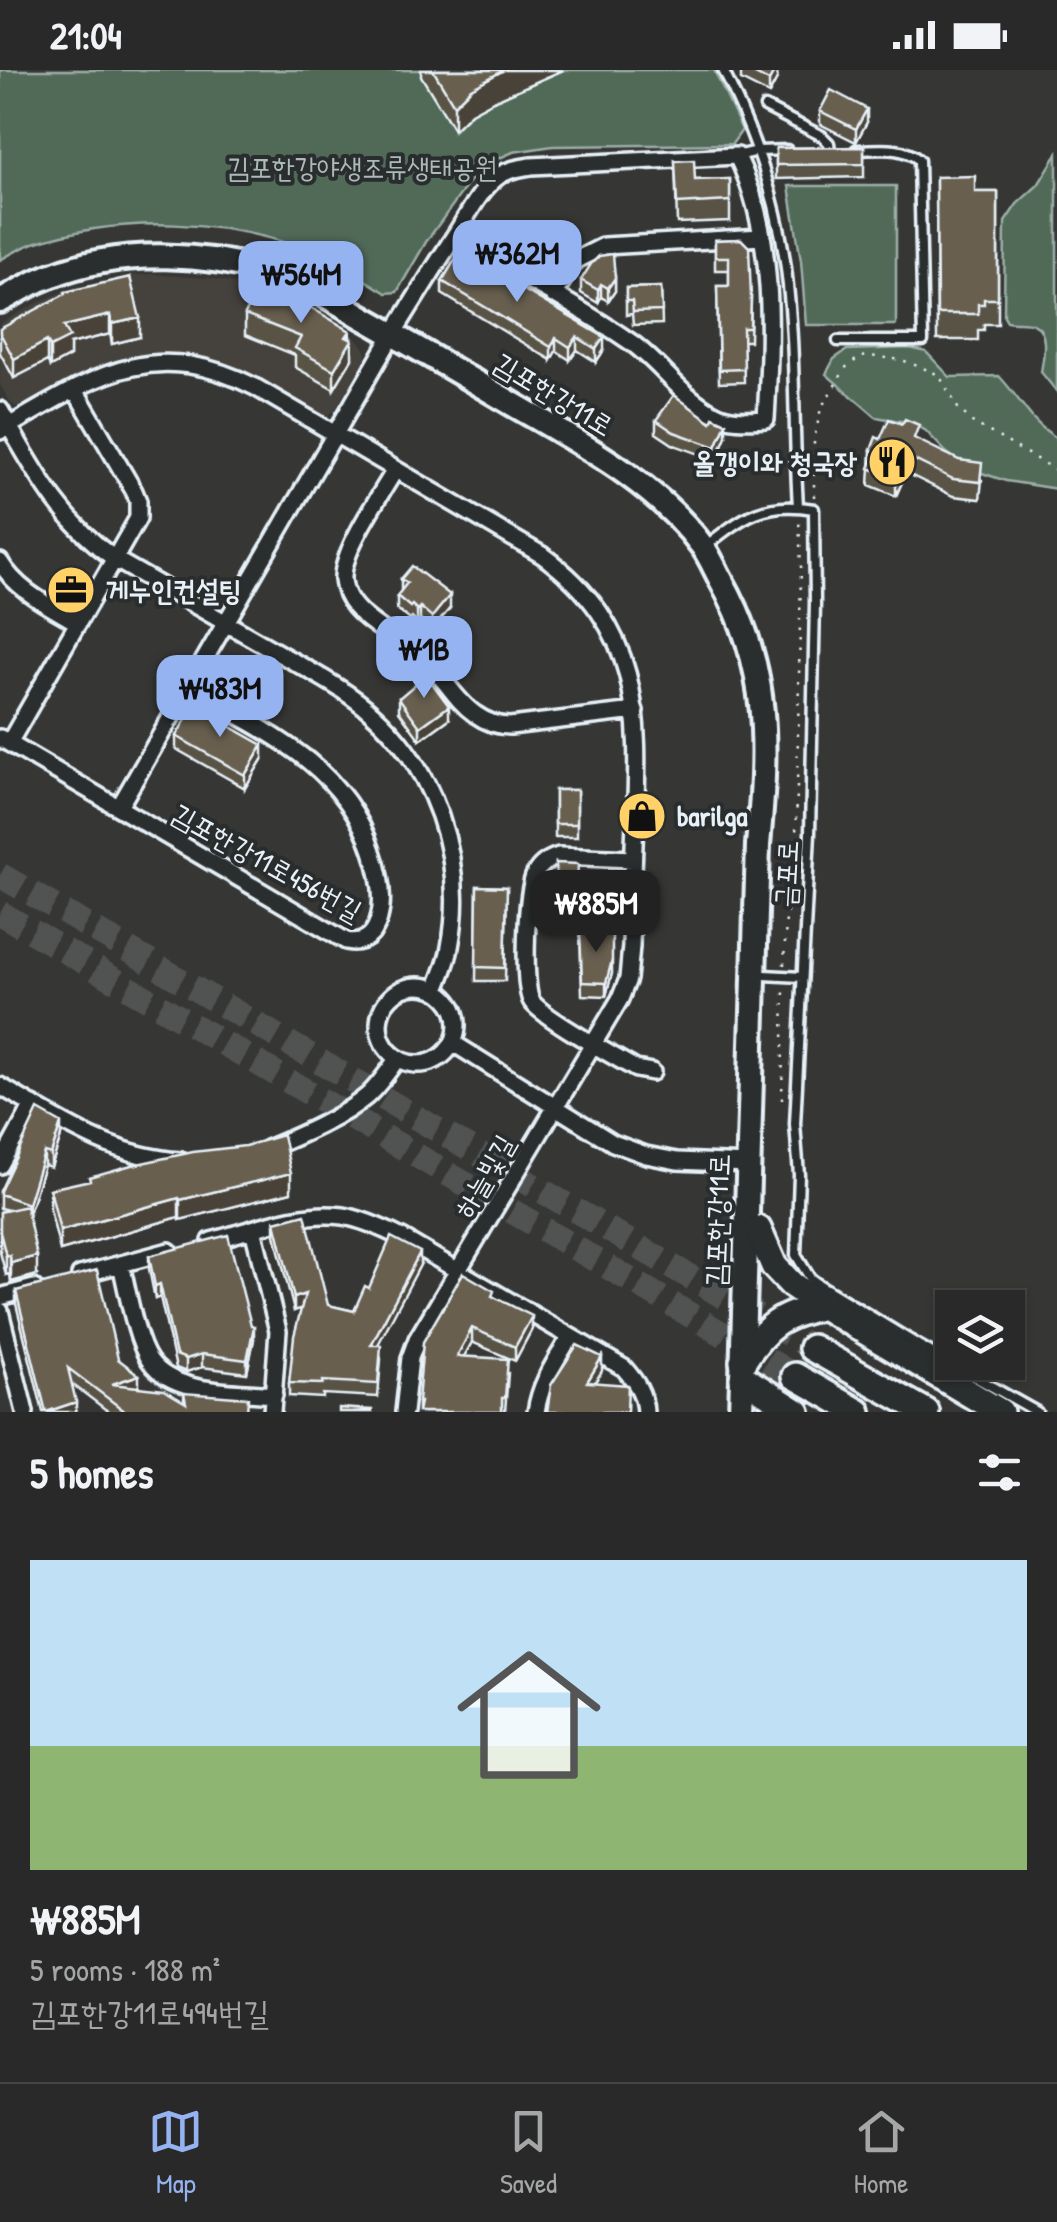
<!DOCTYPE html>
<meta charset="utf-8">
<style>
:root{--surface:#282928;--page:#303130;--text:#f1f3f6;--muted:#a5a6a8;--line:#444545;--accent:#95b2f1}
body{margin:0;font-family:"Patrick Hand","Poor Story",sans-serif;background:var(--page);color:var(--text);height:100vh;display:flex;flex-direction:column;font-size:38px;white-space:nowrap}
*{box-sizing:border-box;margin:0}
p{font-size:32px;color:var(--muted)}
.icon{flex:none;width:55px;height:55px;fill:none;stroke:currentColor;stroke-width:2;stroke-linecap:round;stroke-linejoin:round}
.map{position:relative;height:1342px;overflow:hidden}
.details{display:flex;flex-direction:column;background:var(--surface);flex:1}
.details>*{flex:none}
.tools{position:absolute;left:935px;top:1220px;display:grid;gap:20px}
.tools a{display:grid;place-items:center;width:90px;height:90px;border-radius:0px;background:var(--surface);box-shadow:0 2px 8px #0004,0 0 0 2px var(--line);font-size:50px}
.price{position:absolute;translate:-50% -85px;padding:0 22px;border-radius:20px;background:var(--accent);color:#111;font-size:32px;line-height:65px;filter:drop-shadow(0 2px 5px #0008)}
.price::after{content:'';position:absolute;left:50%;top:60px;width:30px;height:22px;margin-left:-15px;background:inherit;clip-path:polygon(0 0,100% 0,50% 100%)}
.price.active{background:#222;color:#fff}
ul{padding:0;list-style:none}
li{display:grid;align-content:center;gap:20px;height:530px;padding:0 30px}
li span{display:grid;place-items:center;height:310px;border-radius:0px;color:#555}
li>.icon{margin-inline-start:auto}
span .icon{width:180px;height:180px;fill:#fffc;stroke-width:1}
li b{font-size:42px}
h2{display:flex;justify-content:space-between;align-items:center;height:120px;padding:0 30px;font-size:42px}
.status{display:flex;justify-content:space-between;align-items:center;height:70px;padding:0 50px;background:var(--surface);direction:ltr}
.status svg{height:28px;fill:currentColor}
.dock{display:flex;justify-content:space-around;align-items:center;height:140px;border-top:2px solid var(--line);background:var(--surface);font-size:28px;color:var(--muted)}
.dock a{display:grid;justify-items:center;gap:5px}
.dock .active{color:var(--accent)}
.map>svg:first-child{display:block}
.built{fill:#45433d}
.green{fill:#516a58;stroke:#9caea8;stroke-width:2.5}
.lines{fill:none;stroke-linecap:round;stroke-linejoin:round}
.trunk-tunnel{stroke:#515352;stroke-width:25;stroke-dasharray:25 12;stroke-linecap:butt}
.service-casing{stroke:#e8f1f8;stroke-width:15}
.minor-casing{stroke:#e8f1f8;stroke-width:22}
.secondary-casing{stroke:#e8f1f8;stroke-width:30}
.trunk-casing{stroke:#e8f1f8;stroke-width:32}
.path{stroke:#e8f1f8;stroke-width:2.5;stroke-dasharray:2.5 8;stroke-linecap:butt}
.service{stroke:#2a2d2e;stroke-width:8}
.minor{stroke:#2a2d2e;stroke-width:15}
.secondary{stroke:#2a2d2e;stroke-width:22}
.trunk{stroke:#2a2d2e;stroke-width:25}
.wall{fill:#595244;stroke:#e8f1f8;stroke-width:2.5}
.shaded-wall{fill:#494237;stroke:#e8f1f8;stroke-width:2.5}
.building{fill:#685f4f;stroke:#e8f1f8;stroke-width:2.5}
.labels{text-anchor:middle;stroke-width:8;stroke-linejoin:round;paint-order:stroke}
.park-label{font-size:28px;fill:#acbbb8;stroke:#2a2d2e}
.street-label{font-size:28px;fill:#e8f1f8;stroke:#2a2d2e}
.poi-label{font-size:28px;font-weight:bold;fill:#e8f1f8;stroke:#2a2d2e;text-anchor:start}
</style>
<div class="status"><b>21:04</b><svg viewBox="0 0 49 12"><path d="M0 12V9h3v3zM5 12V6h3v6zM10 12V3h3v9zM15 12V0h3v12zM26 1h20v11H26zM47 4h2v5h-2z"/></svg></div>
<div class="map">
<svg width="1057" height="1342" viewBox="0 0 1057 1342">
<rect width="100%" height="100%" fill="#363735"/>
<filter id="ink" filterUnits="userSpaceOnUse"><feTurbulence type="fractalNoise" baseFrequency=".01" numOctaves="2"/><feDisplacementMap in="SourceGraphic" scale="20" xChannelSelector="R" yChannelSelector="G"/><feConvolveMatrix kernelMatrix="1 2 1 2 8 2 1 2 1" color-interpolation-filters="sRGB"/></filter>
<g filter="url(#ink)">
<path class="built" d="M152,204L215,209L264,220L330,251L351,264L364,277L366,285L364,292L334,341L325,347L239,301L201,289L164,284L125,289L107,295L28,336L17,337L11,333L0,315V254L39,232L73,218L130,206Z"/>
<path class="green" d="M0,0H714L742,60L732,74L553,76L513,82L495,90L470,111L426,172L397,222L386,223C363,209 338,192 313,182C226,149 123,145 34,173C22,177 11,184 0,190Z
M1057,84V322L1041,302C1043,289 1050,260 1033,254C1026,251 1015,253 1007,251L1004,246L1005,152L1017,134L1038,115Z
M789,116H896V255H806L801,191Z
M910,278L926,282L950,307L999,306C1021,329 1029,352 1057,368V419L1006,411L970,399L946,382L925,360L906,352L876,347L826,304L834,289L847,280Z"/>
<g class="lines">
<path class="trunk-tunnel" d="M0,805L812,1278
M0,843L795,1306"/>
<g class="service-casing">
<path id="service" d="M723,0C754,62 777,129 786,198C796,276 793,357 798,436
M765,37L822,66L829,73L830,80
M737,86L758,81L787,80
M838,271H923L919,90C902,75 877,80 856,80
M707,475C744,446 765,430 814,439L815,533L810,763L795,1054L799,1105L796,1185L810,1208L818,1214L918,1275L1037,1342
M764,905L802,907"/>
</g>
<g class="minor-casing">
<path id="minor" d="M553,225L576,190L604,176L762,167
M0,340C34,399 58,449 116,490C166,519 217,548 268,577C300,596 336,613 365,637C434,694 467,789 450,877C448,892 441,906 436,920
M0,361C91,309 150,264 255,317L542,485C641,557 640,642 635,753C633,794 632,835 631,876L628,909L620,929L417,1269L410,1288L404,1342
M395,400C380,426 341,481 343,510C344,520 348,529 355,537C374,559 407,572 428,593C445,609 456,631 475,644C486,652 497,656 510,656L635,641
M0,492C18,522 50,536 78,553
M0,668L346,871C364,875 375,865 379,848C385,827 379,801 372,781C344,694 262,659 188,618
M9,673L138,448V431L134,421L75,320
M119,737L393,264C414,230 435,196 457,162C469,143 481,118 500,105C509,99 520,98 531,96L737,86C776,167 771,262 766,349C749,350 730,352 714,343C682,327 661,294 632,273C576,234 513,202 453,168
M633,789L559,786C549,789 540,794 535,804C526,820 522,918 532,932C544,948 615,987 636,999L652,1002
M379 955a39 39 0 1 1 78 0a39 39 0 1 1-78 0Z
M453,973L613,1073L646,1085L677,1091L749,1094
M0,1016C58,1050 112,1087 181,1091
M267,1079C299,1066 341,1048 367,1026C379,1015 388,1002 397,989
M0,1095L33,1035
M253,1159L278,1261L272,1342
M211,1171C253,1160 299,1140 343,1146C363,1149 384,1159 402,1168L624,1298C636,1312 644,1323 645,1342
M121,1194C127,1219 136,1272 150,1291C174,1325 236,1321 274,1325
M80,1205L169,1181
M0,1227L34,1218
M0,1241L25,1342
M536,1342C540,1313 555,1292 570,1267"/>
</g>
<g class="secondary-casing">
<path id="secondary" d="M0,231C15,223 31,213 47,207C120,177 212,182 285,207C314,217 340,234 366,249C412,275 458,302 504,329C575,371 653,409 703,477C710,487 715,499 721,510C771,598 767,678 758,775L741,1342"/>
</g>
<g class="trunk-casing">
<path id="trunk" d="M758,1159L774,1196L792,1215L823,1236L1000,1342
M812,1278L926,1342
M743,1291C766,1255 782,1245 823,1236
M795,1306L858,1342
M743,1308L797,1342"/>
</g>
<path class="path" d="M814,427V370L821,338L847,296L861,287L870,286L902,290L933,302L940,307L958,338L972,352L1057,401
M796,771L801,497L799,449
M784,895L786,846L793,819L795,784
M782,1030L784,918"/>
<use href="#service" class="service"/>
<use href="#minor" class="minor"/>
<use href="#secondary" class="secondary"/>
<use href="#trunk" class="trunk"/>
</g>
<path class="wall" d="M421,0H563L493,31L471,43L454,60L421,6Z
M741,0H777V9L769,24L741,10Z
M820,41L867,52L856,72L820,54Z
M864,77V107L776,109V78Z
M675,91L695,110L730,109V151L677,153Z
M936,107L975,122H998V254H984V260H978V270H937Z
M741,169L751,227L750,271H743L744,312L719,313L717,216H729V200H715V170Z
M455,190L604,280L596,292L577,280L570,290L556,281L551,290L442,224V211Z
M130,207L140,267L112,274L110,264L70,274V286L50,297L47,291L14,308L0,283V259Z
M615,208V221L608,231L601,227L598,233L581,223V210Z
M661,217L662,254L633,255L632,244L626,245V218Z
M245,245L350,268L352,289L334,319L295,297V285L245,265Z
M656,350L726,366L716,390L674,375L656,363Z
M919,371L982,410L980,429L953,426L906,403L896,426L869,415L871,380Z
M401,509L450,538L432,560L420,550L417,553L412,548L410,550L397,539V526L401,521Z
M399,628L449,649L420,670L399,641Z
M176,666L263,688L245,718L176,679Z
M555,720H577V767H555Z
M556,793L578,807L576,844H556Z
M477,816L507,817L505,911H476Z
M580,859L612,903L606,926L582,925Z
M61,1066L51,1097L44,1095L28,1146L37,1205L11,1212L10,1204L6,1205L0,1182V1142L8,1140L0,1138V1121Z
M50,1119L291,1122L180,1150L179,1147L60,1181L50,1139Z
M275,1152L328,1235L354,1241L369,1218L420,1195L377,1275L381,1289L378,1327L323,1324V1328L289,1326V1313L301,1238L294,1241L275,1165Z
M149,1186L254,1269L247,1303L202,1297L186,1302L176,1298L160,1227L155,1229L149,1199Z
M16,1221L118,1289L139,1317L184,1332V1323L248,1342H109L72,1314L76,1342H43L16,1234Z
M494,1227L532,1259L515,1291L472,1272L464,1286L508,1303L505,1342H418V1332Z"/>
<path class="shaded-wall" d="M504,0H563L493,31L471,43L454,60V35L471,18Z
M775,0H777V9L769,24V11Z
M867,39V52L856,72V59Z
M615,208V221L608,231V218Z
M601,214V227L598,233V220Z
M110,245V264L70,274V286L50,297V277L64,256Z
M140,248V267L112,274V254Z
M350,261V273L352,270V289L334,319V300Z
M577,267V280L570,290V277Z
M604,267V280L596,292V279Z
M556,268V281L551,290V277Z
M47,271V291L14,308V289Z
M726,353V366L716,390V377Z
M906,386V403L896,426V409Z
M450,525V538L432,560V547Z
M420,537V550L417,553V540Z
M449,636V649L420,670V657Z
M263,675V688L245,718V705Z
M612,890V903L606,926V913Z
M61,1053V1066L51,1097V1084Z
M44,1082V1095L28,1147V1134Z
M291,1103V1122L180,1150V1130Z
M179,1128V1147L60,1181V1161Z
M420,1182V1195L371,1288V1275Z
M10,1185V1204L6,1205V1186Z
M37,1186V1205L11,1212V1193Z
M160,1214V1227L155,1229V1216Z
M305,1224V1237L294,1241V1228Z
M532,1246V1259L515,1291V1277Z
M254,1256V1269L247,1303V1290Z
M472,1258V1272L457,1299V1286Z
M202,1284V1297L186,1302V1289Z
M602,1287V1301L587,1325V1312Z
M139,1305V1318L112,1314Z
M76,1332V1342H46Z"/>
<path class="building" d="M433,0H504L471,18L454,35Z
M747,0H775L769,11Z
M831,20L867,39L856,59L820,41Z
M864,77V94L776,95V78Z
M694,90L695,110L730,109V131L677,134L675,91Z
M975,106V122H998V229H984V234H978V244H937L936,107Z
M741,169L749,177L751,227L750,258H743L744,299L719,300L717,216H729V187H715V170Z
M613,184L615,208L608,218L601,214L598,220L581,210L591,194L599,186Z
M464,185L604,267L596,279L577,267L570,277L556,268L551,277L442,211L455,190L458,193Z
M130,207L140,248L112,254L110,245L64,256L70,267L50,277L47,271L14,289L0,263V259L65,224V222Z
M257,215L305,234L350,261L346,267L352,270L334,300L295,278L301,267L245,245Z
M661,217L662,241L633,242L632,231H626V218Z
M674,325L711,352L713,347L726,353L716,377L674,362L656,350Z
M889,349L902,354L905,349L919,355L914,368L959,390L982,393L980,412L953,409L906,386L896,409L869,398L876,382L871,380L876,367L880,369Z
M412,496L450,525L432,547L420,537L417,540L412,535L410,537L397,526L407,513L401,509Z
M426,605L449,636L420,657L399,628Z
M194,636L263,675L245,705L176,666Z
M555,720H577V754H555Z
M556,793L578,794L576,831H556Z
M477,816L507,817L505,898L476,897Z
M580,859H612V890L606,913L582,912Z
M38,1040L61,1053L51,1084L44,1082L28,1134L0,1124V1121Z
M283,1065L291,1103L180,1130L179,1128L60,1161L50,1119L90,1110L89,1107L128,1096L193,1082L245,1076Z
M26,1136L37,1186L11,1193L10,1185L6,1186L0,1162V1142Z
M305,1144L328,1235L354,1241L365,1216L369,1218L391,1167L420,1182L371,1275H381L378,1314L323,1311V1314L289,1313L294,1266L305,1224L294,1228L275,1152Z
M228,1165L251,1255L254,1256L247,1290L202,1284L186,1289L176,1285L160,1214L155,1216L149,1186Z
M97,1200L118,1289L139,1305L112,1314L164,1320L186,1333L184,1323L248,1328L247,1342H126L68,1298L76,1332L46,1342L16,1221Z
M463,1203L494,1221L492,1226L532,1246L515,1277L472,1258L457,1286L508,1289L505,1328H502V1342H418L420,1332H418L423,1272Z
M577,1275L602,1287L587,1312L628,1315L627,1342H547L551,1315Z
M339,1338L372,1340V1342H339Z"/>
</g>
<defs>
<g id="restaurant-disc" transform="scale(2.5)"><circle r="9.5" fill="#ffd166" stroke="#2a2d2e"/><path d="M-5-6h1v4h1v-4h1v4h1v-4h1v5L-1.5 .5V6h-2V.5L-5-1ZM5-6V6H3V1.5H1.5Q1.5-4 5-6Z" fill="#111"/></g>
<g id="office-disc" transform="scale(2.5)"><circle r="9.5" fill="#ffd166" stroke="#2a2d2e"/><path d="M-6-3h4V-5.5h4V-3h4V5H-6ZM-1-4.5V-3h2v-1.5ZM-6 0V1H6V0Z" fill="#111"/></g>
<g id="shop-disc" transform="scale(2.5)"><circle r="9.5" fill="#ffd166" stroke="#2a2d2e"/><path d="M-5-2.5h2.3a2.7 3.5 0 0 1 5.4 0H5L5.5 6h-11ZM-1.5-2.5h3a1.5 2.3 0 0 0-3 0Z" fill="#111"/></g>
</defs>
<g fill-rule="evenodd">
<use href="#restaurant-disc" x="892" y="392"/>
<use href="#office-disc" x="71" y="520"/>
<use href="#shop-disc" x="642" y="746"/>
</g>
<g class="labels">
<g class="park-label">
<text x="362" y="107">김포한강야생조류생태공원</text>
</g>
<g class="street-label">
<text transform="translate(554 324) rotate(31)" y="10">김포한강11로</text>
<text transform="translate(267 792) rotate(29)" y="10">김포한강11로456번길</text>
<text transform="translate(786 804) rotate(-87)" y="10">금포로</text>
<text transform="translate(484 1106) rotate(-60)" y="10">하늘빛길</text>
<text transform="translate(717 1150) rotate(-88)" y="10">김포한강11로</text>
</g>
<g class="poi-label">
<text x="857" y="402" text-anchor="end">올갱이와 청국장</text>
<text x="106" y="530">게누인컨설팅</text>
<text x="677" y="756">barilga</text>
</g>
</g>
</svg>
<div class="tools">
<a><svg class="icon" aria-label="layers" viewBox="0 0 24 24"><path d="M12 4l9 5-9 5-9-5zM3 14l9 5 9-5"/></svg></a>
</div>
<b class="price" style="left:517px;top:235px">₩362M</b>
<b class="price" style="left:301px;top:256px">₩564M</b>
<b class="price" style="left:424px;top:631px">₩1B</b>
<b class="price" style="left:220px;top:670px">₩483M</b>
<b class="price active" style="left:596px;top:885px">₩885M</b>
</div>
<section class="details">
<h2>5 homes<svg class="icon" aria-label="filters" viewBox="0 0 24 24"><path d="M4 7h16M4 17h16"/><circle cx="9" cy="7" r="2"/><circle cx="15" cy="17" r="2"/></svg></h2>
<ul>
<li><span style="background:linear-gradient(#bfe0f5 60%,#8fb573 0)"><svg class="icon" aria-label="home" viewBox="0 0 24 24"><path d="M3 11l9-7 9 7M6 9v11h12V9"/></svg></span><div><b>₩885M</b><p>5 rooms · 188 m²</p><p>김포한강11로494번길</p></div></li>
</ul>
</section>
<nav class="dock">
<a class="active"><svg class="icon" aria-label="map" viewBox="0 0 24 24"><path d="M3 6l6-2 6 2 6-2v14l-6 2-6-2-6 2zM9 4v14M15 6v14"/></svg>Map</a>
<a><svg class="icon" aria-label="saved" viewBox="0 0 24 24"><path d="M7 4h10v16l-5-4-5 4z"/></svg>Saved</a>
<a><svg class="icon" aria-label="home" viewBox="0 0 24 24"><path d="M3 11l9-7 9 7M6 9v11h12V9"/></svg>Home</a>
</nav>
